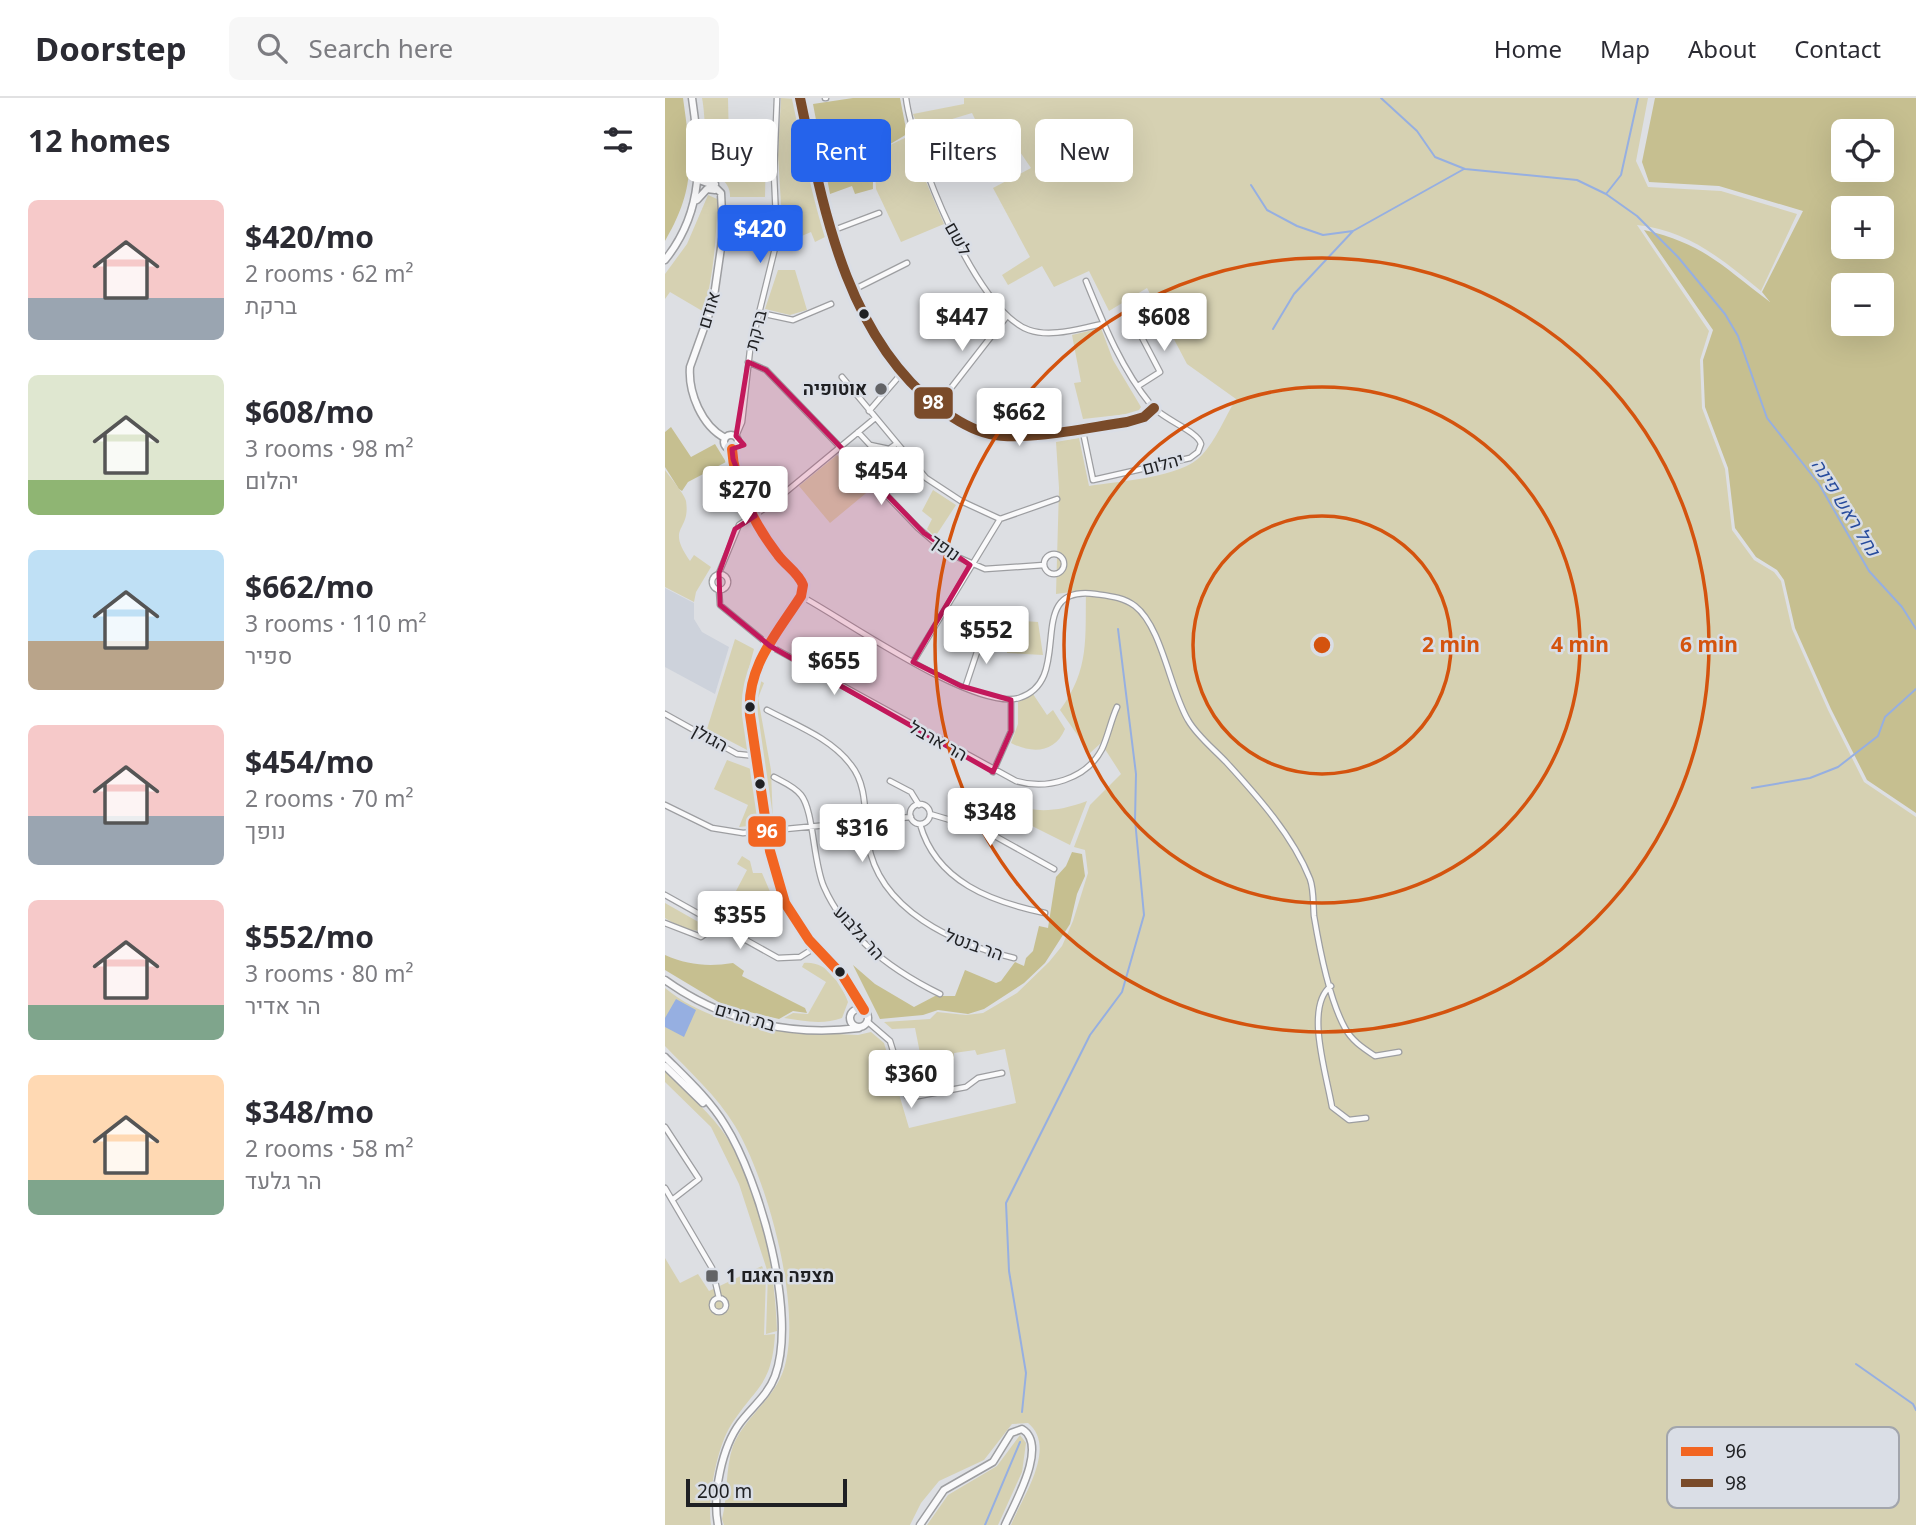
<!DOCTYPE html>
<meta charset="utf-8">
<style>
:root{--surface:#fff;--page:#f7f7f7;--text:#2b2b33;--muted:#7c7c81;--line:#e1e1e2;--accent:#2563eb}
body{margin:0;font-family:"Noto Sans",Heebo,sans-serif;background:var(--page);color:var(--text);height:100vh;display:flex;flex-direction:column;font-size:26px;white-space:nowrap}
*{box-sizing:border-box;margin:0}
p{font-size:23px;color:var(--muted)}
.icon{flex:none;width:38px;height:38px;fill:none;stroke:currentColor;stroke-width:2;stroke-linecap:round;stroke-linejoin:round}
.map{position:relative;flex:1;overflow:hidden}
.details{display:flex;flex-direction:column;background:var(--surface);width:665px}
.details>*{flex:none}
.top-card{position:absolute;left:21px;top:21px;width:665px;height:63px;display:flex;gap:14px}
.buttons{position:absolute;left:1166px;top:21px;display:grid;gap:14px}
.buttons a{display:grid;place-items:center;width:63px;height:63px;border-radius:10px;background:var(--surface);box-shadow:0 7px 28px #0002;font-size:35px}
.scale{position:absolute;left:21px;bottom:18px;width:161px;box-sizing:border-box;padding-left:7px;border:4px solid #1f2023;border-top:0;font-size:19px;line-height:24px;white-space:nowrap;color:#1f2023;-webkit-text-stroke:5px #dadee6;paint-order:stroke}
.price{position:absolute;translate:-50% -60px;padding:0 16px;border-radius:7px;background:#fff;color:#222;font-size:23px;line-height:46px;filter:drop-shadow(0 2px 4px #0008)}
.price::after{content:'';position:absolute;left:50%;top:42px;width:21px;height:16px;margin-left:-10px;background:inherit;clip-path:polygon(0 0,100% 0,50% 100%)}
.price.active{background:var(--accent);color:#fff}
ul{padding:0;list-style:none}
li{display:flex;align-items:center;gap:21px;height:175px;padding:0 28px}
li span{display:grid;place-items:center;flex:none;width:196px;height:140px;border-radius:10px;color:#555}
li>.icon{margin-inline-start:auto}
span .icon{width:84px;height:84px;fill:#fffc;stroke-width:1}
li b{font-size:30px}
h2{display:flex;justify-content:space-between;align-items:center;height:84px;padding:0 28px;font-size:30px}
.tag{padding:0 24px;border-radius:10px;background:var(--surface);box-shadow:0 7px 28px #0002;font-size:24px;line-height:63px}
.tag.active{background:var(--accent);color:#fff}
header{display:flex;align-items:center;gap:42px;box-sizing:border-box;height:98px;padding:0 35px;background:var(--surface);border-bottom:2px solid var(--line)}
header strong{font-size:33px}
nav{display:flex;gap:38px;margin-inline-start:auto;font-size:24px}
.search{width:490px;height:63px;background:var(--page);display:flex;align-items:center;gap:18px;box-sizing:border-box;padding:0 24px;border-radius:10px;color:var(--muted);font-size:26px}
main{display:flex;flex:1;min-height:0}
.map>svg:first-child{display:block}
.built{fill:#cdd2db}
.green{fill:#d6d1b2}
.forest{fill:#c6bf90;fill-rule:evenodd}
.water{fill:#96afe1}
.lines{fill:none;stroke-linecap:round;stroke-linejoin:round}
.stream{stroke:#96afe1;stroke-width:2}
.street-casing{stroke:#9d9ea1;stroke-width:7}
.secondary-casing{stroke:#9d9ea1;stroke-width:9}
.street{stroke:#fafafb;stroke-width:4.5}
.secondary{stroke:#fafafb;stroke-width:6}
.bus-1-casing{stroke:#dadee6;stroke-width:16}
.bus-2-casing{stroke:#dadee6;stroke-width:16}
.bus-1{stroke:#f26522;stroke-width:10}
.bus-2{stroke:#7a4b2a;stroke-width:10}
.marked{fill:#c2185b;fill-opacity:0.2;stroke:#c2185b;stroke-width:5;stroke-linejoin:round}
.ring{fill:none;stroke:#d4530e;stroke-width:3.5}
.bus-dot{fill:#1f2023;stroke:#dadee6;stroke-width:2.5}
.poi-dot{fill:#626366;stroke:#dadee6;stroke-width:2.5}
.labels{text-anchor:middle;stroke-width:5;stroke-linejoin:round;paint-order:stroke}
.street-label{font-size:18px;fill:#1f2023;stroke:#dadee6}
.poi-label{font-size:18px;font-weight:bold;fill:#1f2023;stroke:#dadee6;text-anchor:end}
.water-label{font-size:19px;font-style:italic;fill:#274c9d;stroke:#dadee6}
.key{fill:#dadee6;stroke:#a2a5ac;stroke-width:2}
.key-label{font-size:19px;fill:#1f2023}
.centre{fill:#d4530e;stroke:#dadee6;stroke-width:3.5}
.ring-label{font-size:21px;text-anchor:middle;font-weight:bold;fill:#d4530e;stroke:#dadee6;stroke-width:5;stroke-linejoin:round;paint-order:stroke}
.line-badge{stroke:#dadee6;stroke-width:2.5}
.badge-label{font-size:19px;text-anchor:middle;font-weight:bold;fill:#fff}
</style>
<header>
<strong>Doorstep</strong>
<div class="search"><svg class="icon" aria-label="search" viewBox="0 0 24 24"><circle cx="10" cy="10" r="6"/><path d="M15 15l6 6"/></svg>Search here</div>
<nav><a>Home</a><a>Map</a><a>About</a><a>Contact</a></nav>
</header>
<main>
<section class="details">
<h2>12 homes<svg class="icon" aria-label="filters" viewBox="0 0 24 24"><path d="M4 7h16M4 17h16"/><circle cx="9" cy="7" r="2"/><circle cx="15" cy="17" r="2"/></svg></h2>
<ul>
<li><span style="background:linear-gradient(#f6c9c9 70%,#9aa5b1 0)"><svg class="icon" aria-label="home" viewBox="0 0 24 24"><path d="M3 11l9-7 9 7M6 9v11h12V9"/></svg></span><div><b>$420/mo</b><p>2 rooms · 62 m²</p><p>ברקת</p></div></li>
<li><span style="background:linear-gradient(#dfe7d0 75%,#8fb573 0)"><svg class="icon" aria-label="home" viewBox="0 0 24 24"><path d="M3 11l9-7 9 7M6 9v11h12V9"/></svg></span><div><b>$608/mo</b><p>3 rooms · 98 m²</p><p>יהלום</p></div></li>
<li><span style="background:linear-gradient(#bfe0f5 65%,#b9a48a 0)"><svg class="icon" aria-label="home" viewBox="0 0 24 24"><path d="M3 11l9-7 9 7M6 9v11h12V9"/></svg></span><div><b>$662/mo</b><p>3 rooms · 110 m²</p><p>ספיר</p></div></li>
<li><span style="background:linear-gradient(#f6c9c9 65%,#9aa5b1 0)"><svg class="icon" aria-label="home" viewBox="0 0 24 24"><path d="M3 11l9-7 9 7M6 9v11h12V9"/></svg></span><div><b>$454/mo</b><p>2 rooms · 70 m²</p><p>נופך</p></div></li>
<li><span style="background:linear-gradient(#f6c9c9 75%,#7fa58c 0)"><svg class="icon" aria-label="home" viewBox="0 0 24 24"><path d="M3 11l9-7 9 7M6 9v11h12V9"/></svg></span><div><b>$552/mo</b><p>3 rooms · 80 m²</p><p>הר אדיר</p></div></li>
<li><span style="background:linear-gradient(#ffd9b3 75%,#7fa58c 0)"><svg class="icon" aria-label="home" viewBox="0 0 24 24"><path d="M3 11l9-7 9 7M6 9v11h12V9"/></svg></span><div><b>$348/mo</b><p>2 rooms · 58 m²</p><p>הר גלעד</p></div></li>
</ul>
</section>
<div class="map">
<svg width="1251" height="1427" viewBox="0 0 1251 1427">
<rect width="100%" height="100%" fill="#dddfe3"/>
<path class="built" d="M0,490L29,505V521L37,534L64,549L50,596L0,569Z"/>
<path class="green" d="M37,0H63L64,46L101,48L100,99H65C66,82 50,80 45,67C39,49 41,20 37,0Z
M116,0L131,1L140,56L164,137L150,144L146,134L125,143L118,138L113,57Z
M299,0H983L971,63L983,89L1056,93L1132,116L1096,193C1058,162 1023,132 972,127L1044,233L1035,262L1037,310L1060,371L1067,432L1089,462L1109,474L1116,483L1127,531L1163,612L1199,684L1251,719V1427H346C357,1400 393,1349 363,1325L347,1326L319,1362L274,1383L256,1405L245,1427H59L57,1421C63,1398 60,1371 68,1348C81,1316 114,1299 121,1263C135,1202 102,1081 70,1028C52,998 24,973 0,948V890C55,935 126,933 193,937L206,934L219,945L244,1030L351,1005L340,951L312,957L310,952L289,955V962L258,970L250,930L227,931L219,924L265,921L272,914L301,917L318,915L352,895L384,864L397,848L408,823L423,775L420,752L409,749L425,707L456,676L436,645L425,655L395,612C425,571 420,540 421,492L391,496L394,390L391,344L414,340L424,388C454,383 517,380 537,357C551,342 560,319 571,301L522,266L482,190L444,213L424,173L389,189L377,168L343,187L337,177L365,159L328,90L366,70L340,32L322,46L307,15L254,31L248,16L299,6Z
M242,39L279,126L236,144L211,91L210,74L225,47Z
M43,97L52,101C52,140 48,177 39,214L5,194L0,201V176L22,146Z
M113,172H130L142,212L125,217L100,211Z
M436,230L448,262L476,309L472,315L418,321L409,285L416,284L407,237Z
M172,357L206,391L165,425L134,388Z
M0,372C5,379 20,397 21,403C26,435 0,427 25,463L29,457L46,469L31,494L29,504L0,489Z
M268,392L291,407L270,439L262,431L267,421L257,413Z
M342,522L373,524L378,557L342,555Z
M70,541L89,551L80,585L81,633L84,653L42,631Z
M94,582L99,585L93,600L106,672L108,726L89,602Z
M368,596L382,617L388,612L400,631C390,655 367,656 346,645L353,626V604Z
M62,662L86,671L94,727L74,729L83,707L49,691Z
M325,697C361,715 384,717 422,703L405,747L321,705Z
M77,758L85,763L88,775H97L109,803H90L71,793L82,772L72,766Z
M0,805L44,830C29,837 13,828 0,820Z
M139,865C162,863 176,884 183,904L177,920C158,927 138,923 119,920L128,915L143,916L161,884L137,869Z
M0,974C22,995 46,1015 63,1041C96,1092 110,1173 112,1233L101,1236L103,1175L74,1086L46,1029L0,984Z
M0,1160L15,1185L33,1176L44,1193L97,1168L101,1178L99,1237L110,1236C107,1288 91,1288 66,1327C52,1349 42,1401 46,1427H0Z
M355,1337L361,1345L357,1374L333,1427H262L283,1397L332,1368Z"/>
<path class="forest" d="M0,0H18C26,59 32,88 0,143Z
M188,0H235L242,36L217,51C214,68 207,72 208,91L190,96L187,88L165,96L148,6Z
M990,0H1251V715L1202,682L1166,611L1130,530L1119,482L1112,472L1091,459L1070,430L1063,370L1040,309L1038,262L1048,232L979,132C1040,146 1058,169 1105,204L1097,194L1138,113L1054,88L984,84L977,64ZM1178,33H1216V72H1178ZM1178,110H1216V149H1178ZM1178,187H1216V226H1178Z
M6,329L26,359L50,346L61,364L23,384L17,393L14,391L0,369V334Z
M407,754L417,756L420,778L412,796L405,826L380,865L359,885L319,911L303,916L273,912L258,917L215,921L188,867L210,886L249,909L270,898H290L300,872L331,885L336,883L350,864L359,868L361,860L368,853L374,828L383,830L391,779L401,768Z
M0,857C23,867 43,869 68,865L79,873L77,878L140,910L142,915L128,913L114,921L60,908L0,872Z"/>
<path class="water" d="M11,901L31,912L19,939L0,929V920Z"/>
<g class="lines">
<path class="stream" d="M716,0L752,33L770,59L800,71L912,82L941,96
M973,0L956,77L941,96L972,118L1013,159L1060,216L1073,238L1102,320L1154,386L1204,473L1237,509L1251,531
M586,87L602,112L632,128L658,137L688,133
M608,231L629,196L688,133L799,71
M1087,690L1145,680L1173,669L1213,638L1220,619L1251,591
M1191,1266L1248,1306L1251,1312
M357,1314L361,1275L344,1173L341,1105L425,937L457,894L479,817L470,722L471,676L453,531
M320,1427L355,1344"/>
<g class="street-casing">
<path id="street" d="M135,0C158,108 180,237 273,309C289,321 306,332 325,336C360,344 425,329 462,324L479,319L489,310
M160,0H161
M241,0C248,54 311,214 364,232C387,240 415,230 438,226
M169,132L214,115
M188,192L242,165
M461,209L495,274L473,288
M95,215L128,222L166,206
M83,264L101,272L253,430L281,454L320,471L379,467
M177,279L261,380L296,403L335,421
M272,308L342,218
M204,313L237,275
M417,329L428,382L525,360L533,354L536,346C533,333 497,321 486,307C456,270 439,227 421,183
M193,334L205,347L224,351L231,346
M71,338L77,324L85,252L112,142L109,76L112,0
M379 466a10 10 0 1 1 20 0a10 10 0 1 1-20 0Z
M54,475L74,427L105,407L209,321
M47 484a8 8 0 1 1 16 0a8 8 0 1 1-16 0Z
M54,492L55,507L105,548L351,683C381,692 421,682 437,651C443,638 446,622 452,609
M136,498C179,521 309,613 354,600C412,582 356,486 430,496C444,498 458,499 470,508C497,529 505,592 523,622C532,638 550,652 562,665C593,699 628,738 645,781C649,792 648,806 649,818C654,848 665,903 680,930C687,943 698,950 710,958L734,954
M248,564L335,421L392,401
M300,590L317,539
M102,612C130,627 166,640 186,667C203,688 199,718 203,744C214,813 290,846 349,860
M0,616L72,656L91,658
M328,674L346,633V602
M109,679C118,684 129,688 136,697C149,713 148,765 159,789C181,839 228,873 275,896
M225,683L246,694L254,707
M245 716a10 10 0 1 1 20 0a10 10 0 1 1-20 0Z
M0,707L47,730L78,735L246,719
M265,716L319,732L389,771
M255,726C271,784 327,804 380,815
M0,797L113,860L135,859L151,849
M0,825L36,839L53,827
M666,888C639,908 662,978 667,1009L684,1022L701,1020
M203,924L225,943L242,998L248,999L301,989L313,980L337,975
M0,1029L34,1081L7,1102
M0,1090L47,1170L54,1200
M47 1207a7 7 0 1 1 14 0a7 7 0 1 1-14 0Z"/>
</g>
<g class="secondary-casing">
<path id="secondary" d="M36,62L50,86
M34,82L48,87L56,95L58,136L48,205L25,269C23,295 37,328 60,340
M32,102L42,91L50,92
M0,162C40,112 36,60 27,0
M59 344a7 7 0 1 1 14 0a7 7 0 1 1-14 0Z
M67,351C69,387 91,429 113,457C121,468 133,474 138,487L136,498C111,537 81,569 85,617L105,753L120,805L144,842L178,878L199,912
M0,882C57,923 125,939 194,930
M185 920a9 9 0 1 1 18 0a9 9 0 1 1-18 0Z
M0,959C21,980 45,1002 60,1027C94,1081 133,1216 110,1278C103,1297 87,1309 75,1325C57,1349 47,1397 53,1427
M0,968L38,1005
M255,1427L279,1392L328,1364L346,1335L357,1331C384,1347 349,1406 340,1427"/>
</g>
<use href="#street" class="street"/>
<use href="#secondary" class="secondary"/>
<g class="bus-1-casing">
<path id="bus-1" d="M67,351C69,387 91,429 113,457C121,468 133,474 138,487L136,498C111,537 81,569 85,617L105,753L120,805L144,842L178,878L199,912"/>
</g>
<g class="bus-2-casing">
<path id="bus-2" d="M135,0C158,108 180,237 273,309C289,321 306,332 325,336C360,344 425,329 462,324L479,319L489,310"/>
</g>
<use href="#bus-1" class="bus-1"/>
<use href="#bus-2" class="bus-2"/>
</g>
<path class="marked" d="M83,264L101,272L259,435L305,467L248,564L296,588L346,602V633L328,674L105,548L55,507L54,475L70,431L90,418L68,361L67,351L79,347L71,338Z"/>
<g class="ring">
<circle cx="657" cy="547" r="129"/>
<circle cx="657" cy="547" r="258"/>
<circle cx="657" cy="547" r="387"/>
</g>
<g class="bus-dot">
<circle cx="199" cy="216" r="6"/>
<circle cx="85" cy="609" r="6"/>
<circle cx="95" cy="686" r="6"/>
<circle cx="175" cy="874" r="6"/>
</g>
<g class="poi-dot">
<circle cx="216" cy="291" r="7"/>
<rect x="40" y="1171" width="14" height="14" rx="3.5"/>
</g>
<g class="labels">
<g class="street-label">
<text transform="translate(293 141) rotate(61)" y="6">לשם</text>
<text transform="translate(44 212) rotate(-73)" y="6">אודם</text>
<text transform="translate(91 232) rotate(-76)" y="6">ברקת</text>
<text transform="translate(498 366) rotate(-15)" y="6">יהלום</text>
<text transform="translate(280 450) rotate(35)" y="6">נופך</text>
<text transform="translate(45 640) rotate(29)" y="6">הגולן</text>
<text transform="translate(273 643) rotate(29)" y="6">הר ארבל</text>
<text transform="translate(194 835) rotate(48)" y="6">הר גלבוע</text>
<text transform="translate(309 847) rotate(20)" y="6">הר בנטל</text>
<text transform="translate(80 919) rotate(16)" y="6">בת הרים</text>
</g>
<g class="poi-label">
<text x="202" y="297">אוטופיה</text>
<text x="61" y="1184" text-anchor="start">מצפה האגם 1</text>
</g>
<g class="water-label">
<text transform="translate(1181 409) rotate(58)" y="7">נחל ראש פינה</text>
</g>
</g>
<rect x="1002" y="1329" width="232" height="81" rx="10" class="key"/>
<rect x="1016" y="1349" width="32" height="9" fill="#f26522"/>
<rect x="1016" y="1381" width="32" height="8" fill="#7a4b2a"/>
<g class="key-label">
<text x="1060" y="1360">96</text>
<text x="1060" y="1392">98</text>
</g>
<circle cx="657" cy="547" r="10" class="centre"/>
<g class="ring-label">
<text x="786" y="554">2 min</text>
<text x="915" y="554">4 min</text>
<text x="1044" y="554">6 min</text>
</g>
<g class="line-badge">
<rect x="248" y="288" width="41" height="34" rx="7" fill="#7a4b2a"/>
<rect x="82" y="717" width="40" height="33" rx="7" fill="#f26522"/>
</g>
<g class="badge-label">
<text x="268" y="311">98</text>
<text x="102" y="740">96</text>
</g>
</svg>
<div class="buttons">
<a><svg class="icon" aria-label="locate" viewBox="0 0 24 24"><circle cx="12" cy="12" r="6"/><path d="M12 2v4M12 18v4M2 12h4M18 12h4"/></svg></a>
<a>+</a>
<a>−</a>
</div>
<div class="scale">200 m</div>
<b class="price active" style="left:95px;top:167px">$420</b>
<b class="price" style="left:297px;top:255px">$447</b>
<b class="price" style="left:499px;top:255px">$608</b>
<b class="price" style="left:354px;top:350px">$662</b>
<b class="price" style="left:216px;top:409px">$454</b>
<b class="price" style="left:80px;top:428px">$270</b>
<b class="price" style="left:321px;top:568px">$552</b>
<b class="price" style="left:169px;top:599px">$655</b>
<b class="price" style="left:325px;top:750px">$348</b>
<b class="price" style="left:197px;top:766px">$316</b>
<b class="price" style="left:75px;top:853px">$355</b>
<b class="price" style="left:246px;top:1012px">$360</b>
<div class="top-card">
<a class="tag">Buy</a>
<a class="tag active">Rent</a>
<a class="tag">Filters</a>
<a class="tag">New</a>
</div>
</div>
</main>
